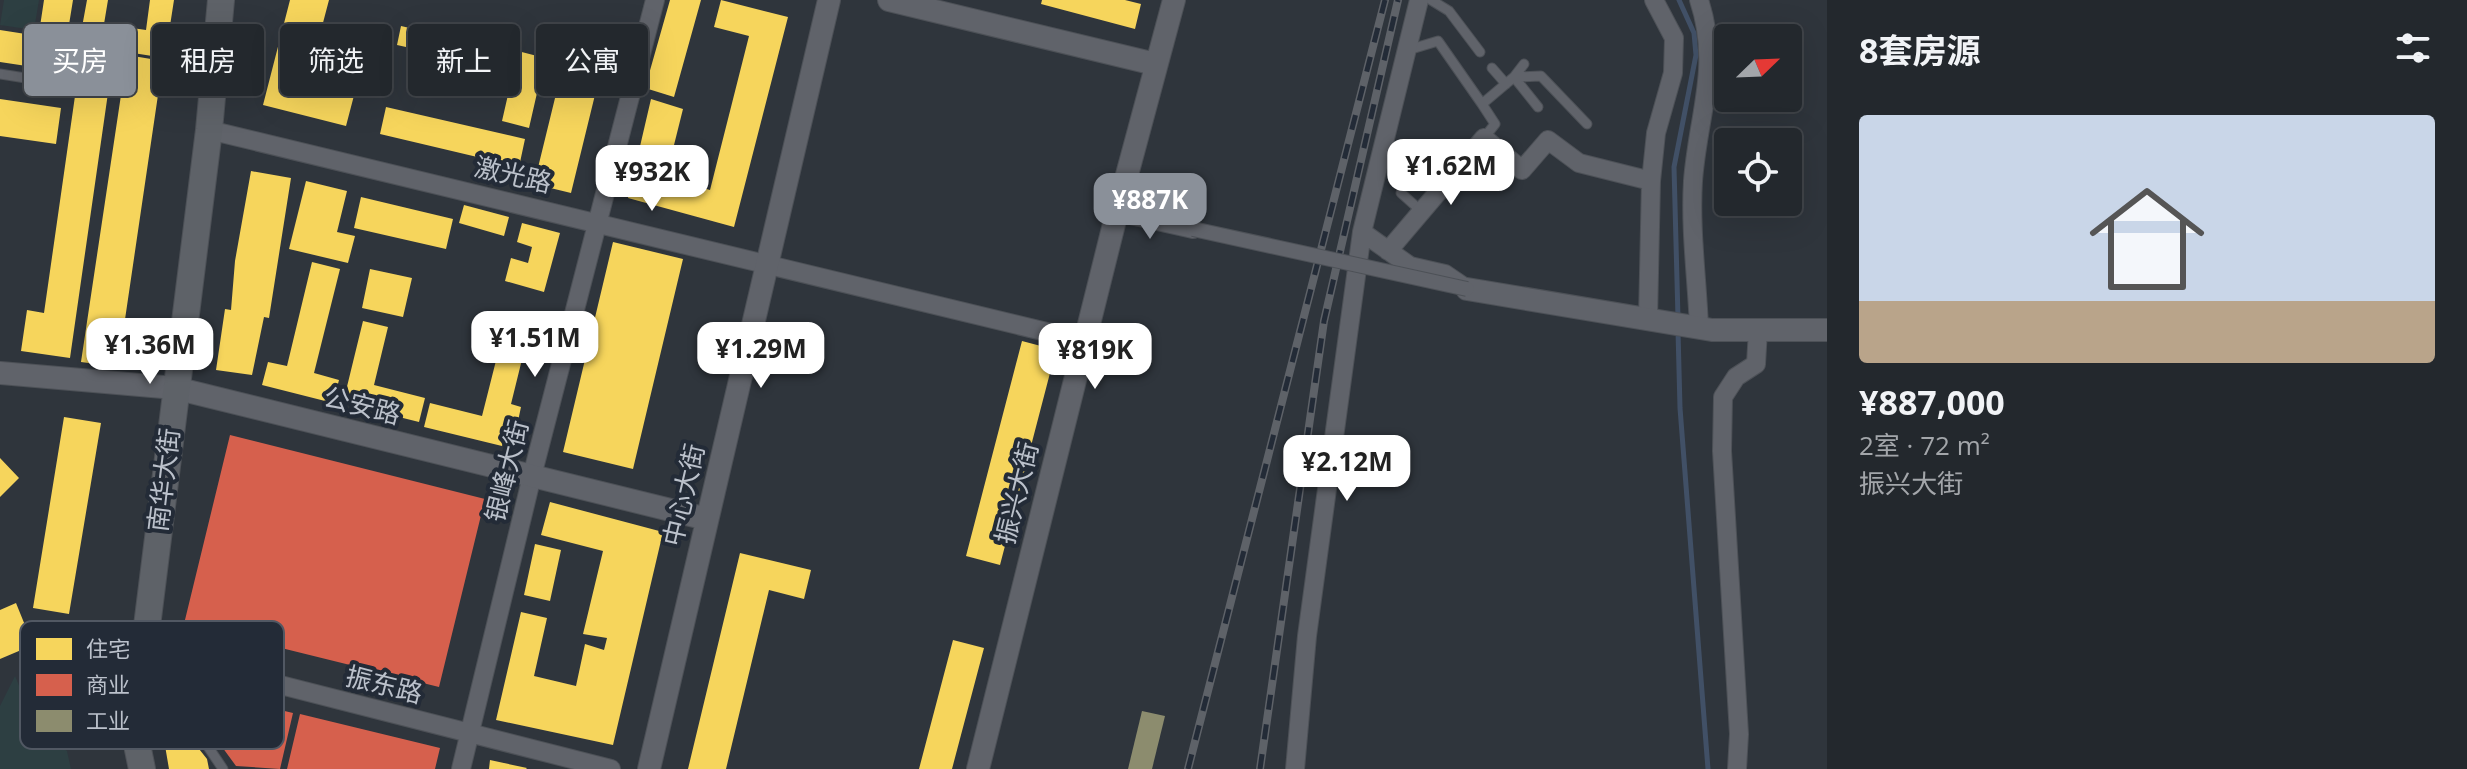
<!DOCTYPE html>
<html lang="zh">
<meta charset="utf-8">
<style>
:root{--surface:#23282d;--page:#2b3035;--text:#f1f3f6;--muted:#a3a6aa;--line:#404449;--accent:#8a9099}
body{margin:0;font-family:"Open Sans","Noto Sans SC",sans-serif;background:var(--page);color:var(--text);height:100vh;display:flex;flex-direction:column;font-size:30px;white-space:nowrap}
*{box-sizing:border-box;margin:0}
p{font-size:26px;color:var(--muted)}
.icon{flex:none;width:44px;height:44px;fill:none;stroke:currentColor;stroke-width:2;stroke-linecap:round;stroke-linejoin:round}
.map{position:relative;flex:1;overflow:hidden}
.panel{display:flex;flex-direction:column;background:var(--surface);width:640px}
.panel>*{flex:none}
.guide{position:absolute;left:24px;top:24px;width:760px;height:72px;display:flex;gap:16px}
.needle{width:52px;rotate:67deg}
.fabs{position:absolute;left:1714px;top:24px;display:grid;gap:16px}
.fabs a{display:grid;place-items:center;width:88px;height:88px;border-radius:8px;background:var(--surface);box-shadow:0 8px 32px #0002,0 0 0 2px var(--line);font-size:40px}
.price{position:absolute;translate:-50% -68px;padding:0 18px;border-radius:16px;background:#fff;color:#222;font-size:26px;line-height:52px;filter:drop-shadow(0 2px 4px #0008)}
.price::after{content:'';position:absolute;left:50%;top:48px;width:24px;height:18px;margin-left:-12px;background:inherit;clip-path:polygon(0 0,100% 0,50% 100%)}
.price.active{background:var(--accent);color:#fff}
ul{padding:0;list-style:none}
li{display:grid;align-content:center;gap:16px;height:424px;padding:0 32px}
li+li{border-top:2px solid var(--line)}
li span{display:grid;place-items:center;height:248px;border-radius:8px;color:#555}
li>.icon{margin-inline-start:auto}
span .icon{width:144px;height:144px;fill:#fffc;stroke-width:1}
li b{font-size:34px}
h2{display:flex;justify-content:space-between;align-items:center;height:96px;padding:0 32px;font-size:34px}
.pill{padding:0 28px;border-radius:8px;background:var(--surface);box-shadow:0 8px 32px #0002,0 0 0 2px var(--line);font-size:28px;line-height:72px}
.pill.active{background:var(--accent);color:#fff}
main{display:flex;flex:1;min-height:0}
.map>svg:first-child{display:block}
.green{fill:#2d3f42}
.homes{fill:#f6d55c}
.shops{fill:#d6604d}
.industry{fill:#8c8c6e}
.lines{fill:none;stroke-linecap:round;stroke-linejoin:round}
.stream{stroke:#415066;stroke-width:5}
.service-casing{stroke:#4d5157;stroke-width:11}
.minor-casing{stroke:#4d5157;stroke-width:20}
.tertiary-casing{stroke:#4d5157;stroke-width:24}
.secondary-casing{stroke:#4d5157;stroke-width:28}
.service{stroke:#60636a;stroke-width:9}
.minor{stroke:#60636a;stroke-width:18}
.tertiary{stroke:#60636a;stroke-width:22}
.secondary{stroke:#5e6268;stroke-width:26}
.rail-casing{stroke:#5e6268;stroke-width:8}
.rail{stroke:#232b37;stroke-width:5;stroke-dasharray:15;stroke-linecap:butt}
.pedestrian-bridge-casing{stroke:#4d5157;stroke-width:16;stroke-linecap:butt}
.pedestrian-bridge{stroke:#60636a;stroke-width:14}
.labels{text-anchor:middle;stroke-width:8;stroke-linejoin:round;paint-order:stroke}
.street-label{font-size:26px;fill:#bbc1cb;stroke:#232b37}
.key{fill:#232b37;stroke:#515863;stroke-width:2}
.key-label{font-size:22px;fill:#bbc1cb}
</style>
<main>
<div class="map">
<svg width="1827" height="769" viewBox="0 0 1827 769">
<rect width="100%" height="100%" fill="#2f353c"/>
<path class="green" d="M4,0H39L34,30L0,25Z
M15,676L38,730L67,751L71,769H0V706Z"/>
<path class="homes" d="M44,0H73L67,37L39,33Z
M87,0H108L104,24L146,30L150,0H174L165,58L101,48L102,41L80,38Z
M290,0H329L310,72L357,84L346,126L263,105Z
M670,0H701L674,97L645,88Z
M721,0L788,17L734,227L628,198L651,99L683,109L666,177L710,190L749,36L714,27Z
M1042,0H1125L1141,4L1135,29L1041,4Z
M401,26L495,48L491,66L397,45Z
M0,30L77,42L73,73L0,62Z
M510,49L545,58L529,128L502,121L513,73L505,72Z
M567,49L604,58L571,193L534,184Z
M127,55L163,61L118,367L81,362Z
M76,89L108,93L70,358L21,351L27,310L44,313Z
M0,99L61,108L56,144L0,136Z
M386,107L525,139L519,167L380,134Z
M251,171L291,178L269,318L264,317L252,375L216,370L225,309L231,310L235,261Z
M306,181L347,191L337,232L355,236L348,263L289,249Z
M361,197L453,219L446,249L354,228Z
M464,205L509,217L504,236L459,223Z
M522,223L560,233L544,292L505,281L511,258L528,263L532,247L517,242Z
M613,242L683,259L633,469L563,452Z
M312,262L340,269L314,373L339,380L333,403L262,385L268,362L287,366Z
M370,269L412,278L403,317L362,308Z
M363,321L388,327L374,385L425,398L419,422L343,403Z
M505,325L529,331L511,404L521,407L518,421L509,419L502,446L424,427L430,403L482,416Z
M1022,341L1056,350L1000,565L966,556Z
M64,417L101,423L69,614L33,608Z
M0,458L19,478L0,497Z
M550,502L663,532L613,745L496,720L521,612L547,618L534,676L576,686L585,644L604,650L607,638L583,634L603,551L541,535Z
M535,544L561,550L550,601L524,595Z
M740,553L811,570L804,599L769,590L726,769H688Z
M16,603L33,645L0,659V610Z
M953,640L984,648L952,769H919Z
M176,720L207,759L209,769H169L162,728Z
M490,760L527,768L526,769H489Z"/>
<path class="shops" d="M230,435L485,499L439,687L184,624Z
M199,691L293,713L280,769L236,766L195,710Z
M300,714L440,748L435,769H287Z"/>
<path class="industry" d="M1142,711L1165,716L1152,769H1128Z"/>
<g class="lines">
<path class="stream" d="M1678,318L1674,167L1696,55L1694,33L1679,0
M1678,331L1680,408L1708,769"/>
<g class="service-casing">
<path id="service" d="M1431,0L1449,11L1480,52
M1408,50L1438,41L1482,104
M1524,64L1514,77L1538,107
M1492,68L1506,84
M0,74L63,84
M1484,138L1495,124L1482,104L1514,77L1541,76L1587,124
M1401,193L1420,210
M149,659L223,769"/>
</g>
<g class="minor-casing">
<path id="minor" d="M1419,0L1362,232L1410,266L1445,274L1467,289
M1699,0C1721,67 1698,114 1693,181C1690,229 1697,279 1699,327
M209,130L1084,341
M1651,181L1656,133L1673,73L1674,38L1654,0
M1117,212L1193,229
M1388,251L1484,138L1522,170L1548,140L1579,163L1651,181L1648,319
M143,650L611,769
M461,769L532,476L655,0
M1295,769L1307,636L1362,232
M1737,769L1739,734L1722,451L1723,397L1736,377L1756,364L1758,330"/>
</g>
<g class="tertiary-casing">
<path id="tertiary" d="M889,0L1155,64
M1467,289L1712,330H1827
M0,373L175,388L707,519
M649,769L829,0
M978,769L1117,212L1174,0"/>
</g>
<g class="secondary-casing">
<path id="secondary" d="M142,769L134,730L209,130L221,0"/>
</g>
<use href="#service" class="service"/>
<use href="#minor" class="minor"/>
<use href="#tertiary" class="tertiary"/>
<use href="#secondary" class="secondary"/>
<g class="rail-casing">
<path id="rail" d="M1188,769L1385,0
M1260,769L1324,321L1398,0"/>
</g>
<use href="#rail" class="rail"/>
<g class="pedestrian-bridge-casing">
<path id="pedestrian-bridge" d="M1193,229L1467,289"/>
</g>
<use href="#pedestrian-bridge" class="pedestrian-bridge"/>
</g>
<g class="labels">
<g class="street-label">
<text transform="translate(513 175) rotate(13)" y="9">激光路</text>
<text transform="translate(362 406) rotate(14)" y="9">公安路</text>
<text transform="translate(507 471) rotate(-76)" y="9">银峰大街</text>
<text transform="translate(164 480) rotate(-83)" y="9">南华大街</text>
<text transform="translate(1017 493) rotate(-76)" y="9">振兴大街</text>
<text transform="translate(684 495) rotate(-77)" y="9">中心大街</text>
<text transform="translate(384 685) rotate(14)" y="9">振东路</text>
</g>
</g>
<rect x="20" y="621" width="264" height="128" rx="12" class="key"/>
<rect x="36" y="638" width="36" height="22" fill="#f6d55c"/>
<rect x="36" y="674" width="36" height="22" fill="#d6604d"/>
<rect x="36" y="710" width="36" height="22" fill="#8c8c6e"/>
<g class="key-label">
<text x="86" y="657">住宅</text>
<text x="86" y="693">商业</text>
<text x="86" y="729">工业</text>
</g>
</svg>
<div class="fabs">
<a><svg class="needle" viewBox="-14 -14 28 28"><path d="M0-13l5 13h-10z" fill="#e53935"/><path d="M0 13l5-13h-10z" fill="#a3a6aa"/></svg></a>
<a><svg class="icon" aria-label="locate" viewBox="0 0 24 24"><circle cx="12" cy="12" r="6"/><path d="M12 2v4M12 18v4M2 12h4M18 12h4"/></svg></a>
</div>
<b class="price" style="left:1451px;top:207px">¥1.62M</b>
<b class="price" style="left:652px;top:213px">¥932K</b>
<b class="price active" style="left:1150px;top:241px">¥887K</b>
<b class="price" style="left:535px;top:379px">¥1.51M</b>
<b class="price" style="left:150px;top:386px">¥1.36M</b>
<b class="price" style="left:761px;top:390px">¥1.29M</b>
<b class="price" style="left:1095px;top:391px">¥819K</b>
<b class="price" style="left:1347px;top:503px">¥2.12M</b>
<div class="guide">
<a class="pill active">买房</a>
<a class="pill">租房</a>
<a class="pill">筛选</a>
<a class="pill">新上</a>
<a class="pill">公寓</a>
</div>
</div>
<section class="panel">
<h2>8套房源<svg class="icon" aria-label="filters" viewBox="0 0 24 24"><path d="M4 7h16M4 17h16"/><circle cx="9" cy="7" r="2"/><circle cx="15" cy="17" r="2"/></svg></h2>
<ul>
<li><span style="background:linear-gradient(#c9d6e8 75%,#b9a48a 0)"><svg class="icon" aria-label="home" viewBox="0 0 24 24"><path d="M3 11l9-7 9 7M6 9v11h12V9"/></svg></span><div><b>¥887,000</b><p>2室 · 72 m²</p><p>振兴大街</p></div></li>
</ul>
</section>
</main>
